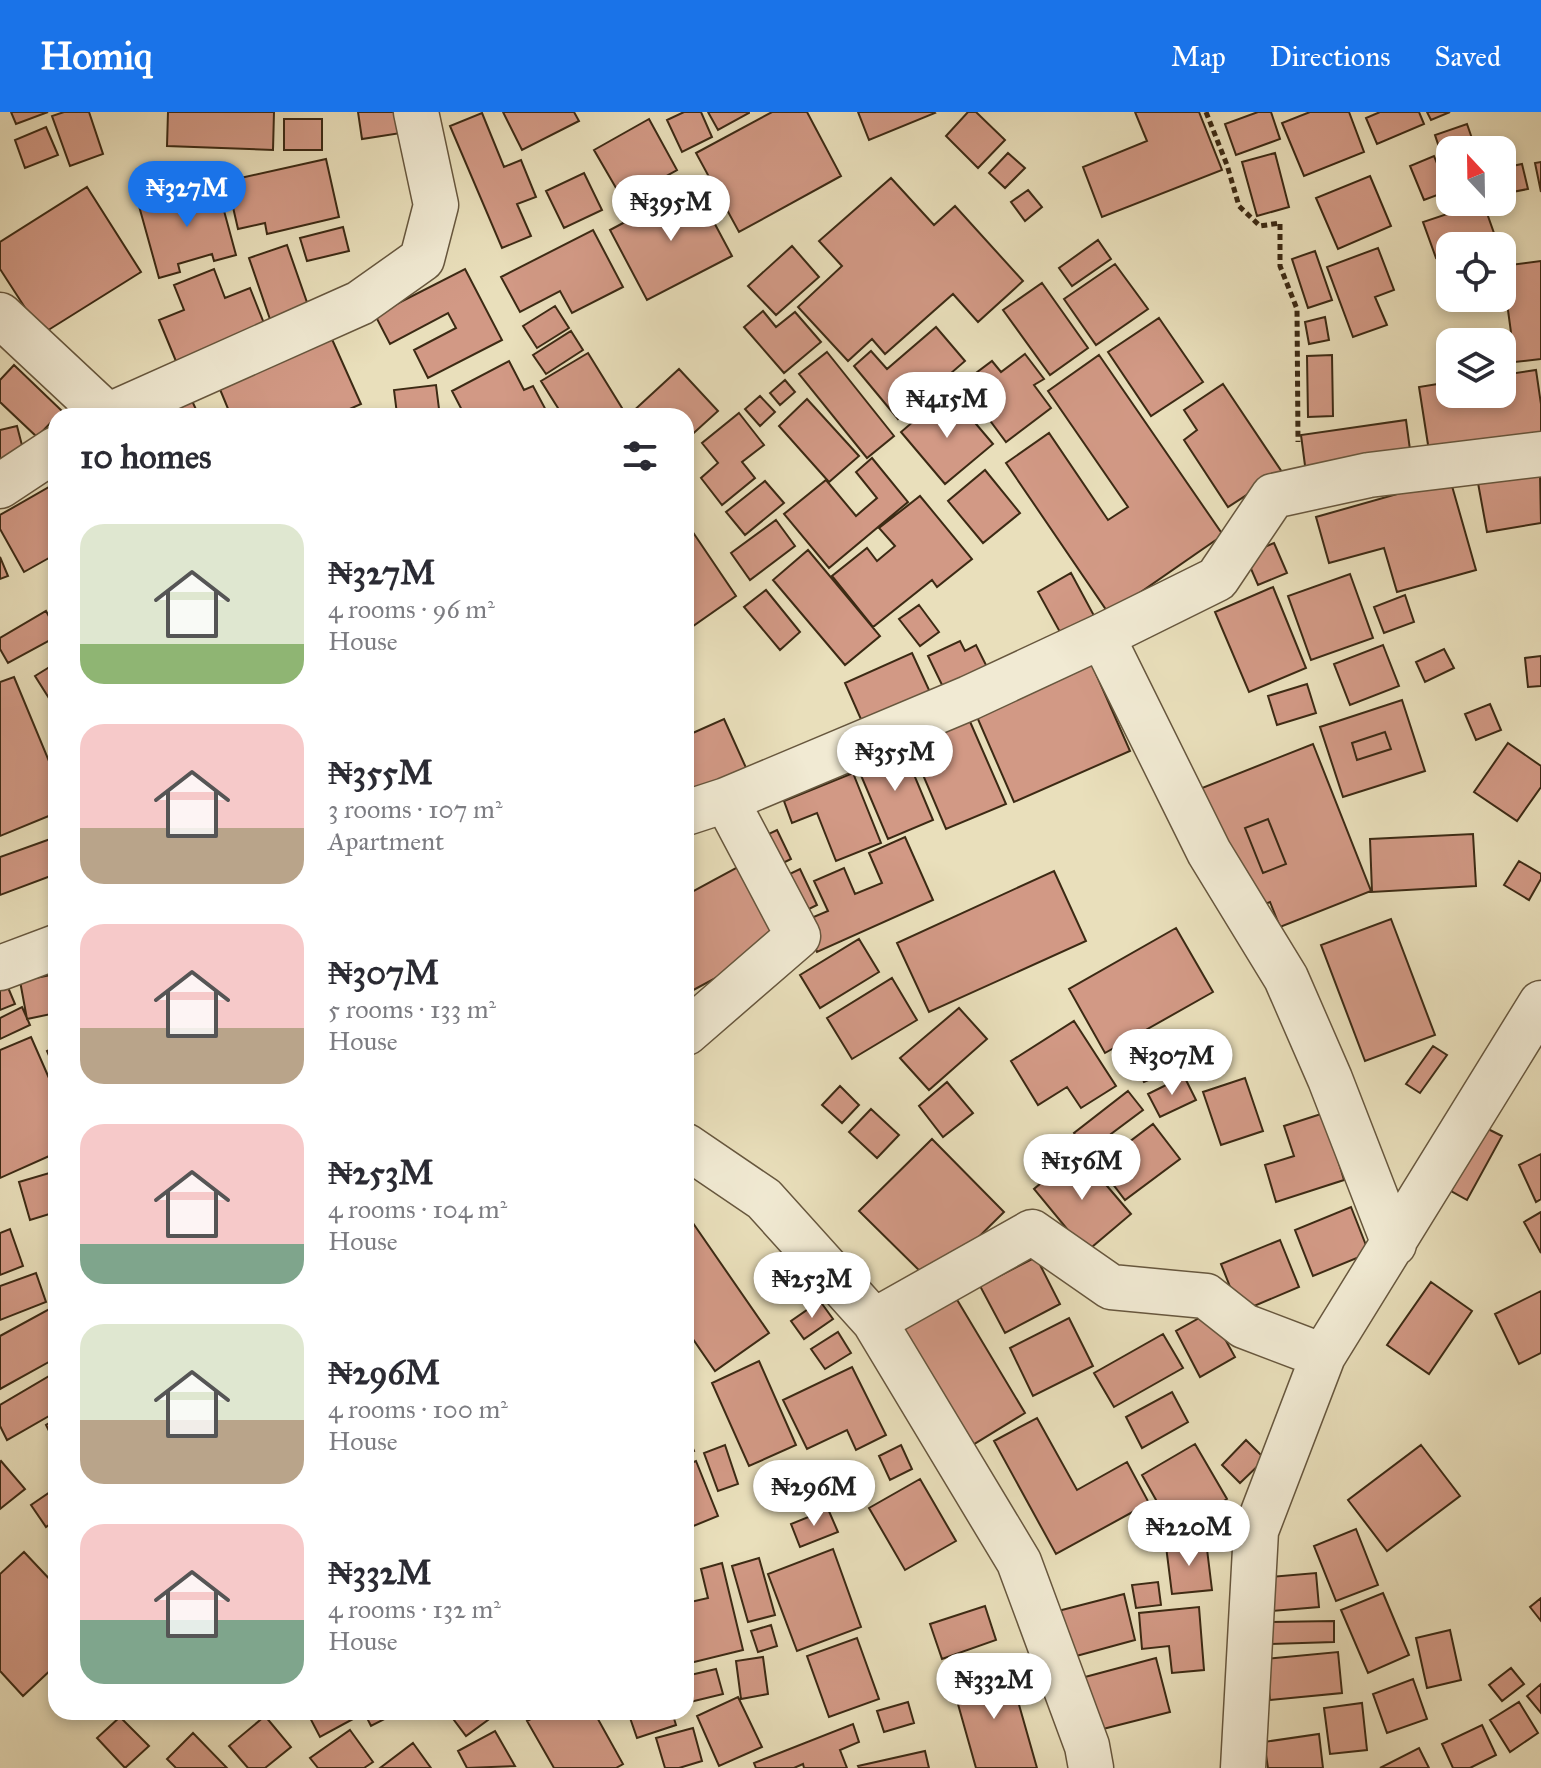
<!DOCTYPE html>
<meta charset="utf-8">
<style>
:root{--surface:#fff;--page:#f7f7f7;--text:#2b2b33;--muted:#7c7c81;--accent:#1a73e8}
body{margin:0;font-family:"IM FELL Great Primer",serif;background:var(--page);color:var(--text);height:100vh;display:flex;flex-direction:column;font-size:30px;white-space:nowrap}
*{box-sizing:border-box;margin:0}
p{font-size:26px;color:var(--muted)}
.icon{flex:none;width:44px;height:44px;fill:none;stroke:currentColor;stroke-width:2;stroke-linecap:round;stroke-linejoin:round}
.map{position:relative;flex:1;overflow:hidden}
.sheet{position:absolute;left:48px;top:296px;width:646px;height:1312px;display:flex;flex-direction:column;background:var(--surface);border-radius:24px;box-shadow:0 4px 12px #0003}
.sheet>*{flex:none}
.needle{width:52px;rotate:338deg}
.buttons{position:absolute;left:1436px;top:24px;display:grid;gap:16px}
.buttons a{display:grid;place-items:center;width:80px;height:80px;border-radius:16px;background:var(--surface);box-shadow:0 4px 12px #0003;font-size:40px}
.price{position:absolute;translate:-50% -68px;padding:0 18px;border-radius:28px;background:#fff;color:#222;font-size:26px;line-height:52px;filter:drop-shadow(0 2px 4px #0008)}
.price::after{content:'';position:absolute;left:50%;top:48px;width:24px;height:18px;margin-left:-12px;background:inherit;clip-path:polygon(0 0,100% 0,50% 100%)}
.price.current{background:var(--accent);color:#fff}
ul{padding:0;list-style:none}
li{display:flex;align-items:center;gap:24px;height:200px;padding:0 32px}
li span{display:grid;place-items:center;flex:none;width:224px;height:160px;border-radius:24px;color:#555}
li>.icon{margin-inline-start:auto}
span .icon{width:96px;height:96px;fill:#fffc;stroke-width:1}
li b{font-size:34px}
h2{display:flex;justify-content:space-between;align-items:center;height:96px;padding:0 32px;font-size:34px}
header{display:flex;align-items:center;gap:48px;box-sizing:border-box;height:112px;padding:0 40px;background:var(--accent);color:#fff}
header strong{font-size:38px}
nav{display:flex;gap:44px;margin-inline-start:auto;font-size:28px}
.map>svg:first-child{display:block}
.building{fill:#d29985;stroke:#3c2a14;stroke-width:2;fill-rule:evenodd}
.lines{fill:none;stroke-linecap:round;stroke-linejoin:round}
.minor-casing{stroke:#67573e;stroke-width:47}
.path{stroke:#3c2a14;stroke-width:5;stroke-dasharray:6 4;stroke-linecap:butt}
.minor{stroke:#f1ead3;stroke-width:44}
</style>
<header>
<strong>Homiq</strong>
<nav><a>Map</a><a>Directions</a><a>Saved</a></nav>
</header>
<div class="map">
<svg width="1541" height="1656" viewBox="0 0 1541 1656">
<rect width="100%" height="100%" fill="#e9dfbb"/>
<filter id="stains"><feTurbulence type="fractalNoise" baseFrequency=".0025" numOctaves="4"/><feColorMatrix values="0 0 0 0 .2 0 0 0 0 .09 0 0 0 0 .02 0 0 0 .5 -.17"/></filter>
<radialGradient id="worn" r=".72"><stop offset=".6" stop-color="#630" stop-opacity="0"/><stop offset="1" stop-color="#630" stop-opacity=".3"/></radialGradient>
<path class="building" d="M11,0H48L16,12Z
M64,0H89L103,42L70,54L52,4Z
M168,0H274L273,38L167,34Z
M358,0H398L401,21L362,27Z
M503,0H574L579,9L522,38Z
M684,0H701L712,25L682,40L667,8Z
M708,0H749V1L718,18Z
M772,0H807L841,64L739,120L696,41Z
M858,0H934L935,1L869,28Z
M968,0H976L1005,28L978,56L946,24Z
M1135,0H1199L1222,58L1102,105L1083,55L1147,29Z
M1258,0H1271L1280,27L1236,43L1225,12Z
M1310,0H1349L1364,40L1304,64L1282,11Z
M1380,0H1419L1424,12L1377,32L1366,6Z
M1427,0H1450L1431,8Z
M482,1L504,55L521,48L536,85L517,92L531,124L502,136L450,14Z
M284,7H322V38H284Z
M649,7L677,58L623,88L594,38Z
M1467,12L1476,38H1450V68L1435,23Z
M46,15L58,43L25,56L15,28Z
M1008,41L1025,56L1005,76L989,61Z
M1275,41L1289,95L1257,104L1242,50Z
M1434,44L1448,79L1424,88L1410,54Z
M326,47L339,105L267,122L265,111L238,117L227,69Z
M1541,50V80L1535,51Z
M1522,52L1528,77L1502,82V56Z
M584,61L602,98L564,116L546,79Z
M1370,64L1391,114L1338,137L1316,86Z
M891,66L934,113L955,94L1023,169L978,210L953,182L885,242L872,227L848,249L798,195L842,154L819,129Z
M217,73L236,143L214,149L212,142L178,152L180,160L159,166L139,94Z
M694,73L732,144L647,188L610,118Z
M87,75L141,160L42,222L0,157V130Z
M1028,78L1042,95L1025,109L1011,90Z
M1483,90L1495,124L1468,134H1450V140L1436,146L1423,110Z
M343,115L349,139L307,149L300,126Z
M593,118L623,175L572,201L560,179L520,200L501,165Z
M1098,128L1111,147L1072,174L1059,156Z
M287,133L310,199L272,213L249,146Z
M792,134L819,165L776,203L748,174Z
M1378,136L1394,178L1375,185L1387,213L1353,225L1327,155Z
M1315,139L1332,188L1308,196L1292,147Z
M1541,149V247L1515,250L1502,154Z
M1115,152L1148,197L1096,233L1064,187Z
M214,157L225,186L250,176L269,224L180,259L159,208L184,198L174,173Z
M465,157L502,228L428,266L414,238L456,216L448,201L390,232L375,203Z
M1042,171L1088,236L1050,263L1003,198Z
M555,194L569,216L537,236L523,214Z
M763,199L776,215L795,200L821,230L784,261L744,215Z
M1325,205L1329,228L1309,232L1305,210Z
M1159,206L1203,270L1151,304L1108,240Z
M936,215L965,249L898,307L854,254L871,239L887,257Z
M571,219L583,238L546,262L533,243Z
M331,225L361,292L334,304H231L219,275Z
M827,240L894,324L867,346L799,262Z
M588,241L622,296L609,304H563L541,269Z
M1025,242L1044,267L1034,273L1051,296L1006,330L971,283L985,272L976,261L992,249L1001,260Z
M1099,243L1223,423L1109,502L1006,351L1049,321L1108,408L1128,395L1048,279Z
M1332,243L1333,304L1308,305L1307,244Z
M509,249L524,278L533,274L548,302L465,304L452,279Z
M14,253L62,299L37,325L0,290V268Z
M679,257L718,299L686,328V304L629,303Z
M1536,258L1541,292V323L1429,339L1419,275L1450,270V282H1502V263Z
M785,268L795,280L780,293L770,281Z
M1223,272L1282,360L1228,395L1184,328L1197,318L1184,298Z
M436,273L439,297L397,302L394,278Z
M188,280L199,304H163L158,293Z
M760,284L775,300L760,314L745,297Z
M807,287L859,344L829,370L779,314Z
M936,290L947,304L960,293L993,332L945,372L901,320Z
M739,301L764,333L742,350L755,366L722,393L701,366L718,351L702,331Z
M1406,308L1411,345L1306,361L1301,323Z
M17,314L24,341L0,347V318Z
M872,346L908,390L829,456L784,402L826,368L856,404L877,386L856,360Z
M985,358L1020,401L983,431L948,389Z
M1540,361L1541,411L1487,420L1478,371Z
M1450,367L1476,458L1397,480L1384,436L1329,451L1316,405Z
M765,369L784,391L745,423L726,400Z
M56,371V442L24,460L0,417V403Z
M920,384L972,447L937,475L932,468L873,515L832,464L867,436L877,449L895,434L879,416Z
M776,408L795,434L750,468L731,441Z
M686,410L736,484L686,519Z
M1274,431L1287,461L1258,473L1245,443Z
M808,438L880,524L845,553L773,468Z
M0,445L8,464L0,467Z
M1071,461L1099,513L1066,531L1038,480Z
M1350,462L1373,526L1311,548L1288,484Z
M1273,475L1306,556L1249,580L1215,500Z
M766,478L800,520L780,538L744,495Z
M1405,483L1414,510L1384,521L1374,495Z
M919,493L939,520L920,534L899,507Z
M46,499L56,517V525L8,551L0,537V526Z
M960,529L965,539L976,533L988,557L944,577L928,544Z
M1383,533L1399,574L1350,593L1334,552Z
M1444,537L1454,556L1425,570L1416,550Z
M912,541L935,591L867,621L845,571Z
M1541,544V574L1528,575L1525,546Z
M1090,548L1130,639L1014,690L974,598Z
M56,551V589L52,591L35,564Z
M14,565L56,666V701L0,724V570Z
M1307,572L1316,601L1277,613L1268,584Z
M1402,588L1425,659L1343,685L1320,615ZM1385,620L1391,637L1357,648L1352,631Z
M1490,592L1501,618L1476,628L1465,602Z
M968,605L1006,692L946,717L909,630Z
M724,607L747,658L686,685V624Z
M1385,620L1391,637L1357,648L1352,631Z
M1508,631L1541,654V675L1517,709L1474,680Z
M1313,632L1371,779L1280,815L1270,790L1250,798L1202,676ZM1268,707L1286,752L1263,761L1245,716Z
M902,634L933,708L888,727L857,654Z
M853,661L881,731L836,749L817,701L792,711L784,689Z
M1268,707L1286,752L1263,761L1245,716Z
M777,718L791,747L773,756L758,727Z
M1473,722L1476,774L1372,780L1370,727Z
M56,725V762L0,783V745Z
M905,725L933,788L817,840L804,809L828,799L814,769L844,756L855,782L882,771L869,741Z
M1519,749L1541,762V767L1529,788L1504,773Z
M747,750L788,827L686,882V783Z
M800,757L817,793L797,803L779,767Z
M1054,759L1086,829L929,900L897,831Z
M1391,807L1435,923L1365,949L1321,833Z
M1176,816L1213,880L1105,941L1069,877Z
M859,827L879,860L820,896L800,863Z
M56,862V901L27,907L20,869Z
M4,866L15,892L0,898V868Z
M892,866L917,908L852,947L827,906Z
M22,895L30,913L0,927V906Z
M959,896L987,927L929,978L900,946Z
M1074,909L1116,974L1081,996L1067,975L1038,993L1011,949Z
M1167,922L1181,954L1144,970L1130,937Z
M31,925L56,982V1041L0,1066V938Z
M1433,934L1447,943L1420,981L1406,972Z
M56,935V960L47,939Z
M1184,964L1196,988L1160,1005L1148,982Z
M1245,966L1263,1019L1221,1033L1203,980Z
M947,970L973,1001L943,1025L919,994Z
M840,974L859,993L842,1011L822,993Z
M1128,979L1143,998L1111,1022L1121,1036L1153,1012L1180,1047L1125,1088L1074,1021Z
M871,997L899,1023L877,1046L849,1020Z
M1324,1001L1344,1068L1276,1090L1265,1053L1294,1044L1284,1014Z
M1486,1016L1502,1024L1467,1088L1451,1079Z
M932,1027L1004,1100L932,1171L859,1099Z
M1078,1040L1131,1102L1086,1140L1034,1077Z
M1541,1042V1087L1536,1090L1519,1053Z
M56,1059V1100L30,1108L19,1070Z
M1351,1095L1369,1141L1313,1164L1295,1118Z
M1541,1100V1141L1524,1110Z
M686,1101L769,1221L715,1259L686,1217Z
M10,1117L23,1154L0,1163V1121Z
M1280,1128L1299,1175L1240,1200L1221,1152Z
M1036,1145L1060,1192L1005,1221L980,1174Z
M36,1161L46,1190L0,1208V1174Z
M1431,1170L1472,1199L1429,1262L1387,1233Z
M1541,1179V1241L1519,1252L1495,1202Z
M953,1181L1025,1301L966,1337L894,1217Z
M820,1189L833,1207L804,1227L791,1209Z
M53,1195L56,1200V1246L0,1277V1224Z
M1210,1200L1235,1245L1200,1265L1176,1219Z
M1069,1206L1093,1254L1033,1284L1010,1236Z
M838,1220L851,1241L825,1257L811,1237Z
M1163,1222L1183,1256L1114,1295L1094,1261Z
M759,1249L796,1333L749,1354L712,1271Z
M852,1255L886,1323L856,1338L847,1318L807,1337L783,1288Z
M56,1260V1300L7,1328L0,1314V1293Z
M1172,1280L1188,1310L1142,1336L1126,1305Z
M1037,1306L1077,1378L1127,1350L1149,1391L1056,1442L994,1329Z
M56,1307V1333L46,1313Z
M686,1320L694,1339L686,1342Z
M1246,1328L1265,1347L1240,1371L1222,1353Z
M1195,1332L1227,1387L1173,1418L1142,1363Z
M725,1333L738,1372L718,1379L704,1341Z
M901,1333L912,1357L890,1368L879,1344Z
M1421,1333L1460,1384L1387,1439L1348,1388Z
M1,1349L25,1377L0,1397V1350Z
M696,1349L718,1404L686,1417V1353Z
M920,1367L956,1429L905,1458L869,1396Z
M56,1376V1408L46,1415L31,1393Z
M828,1397L838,1420L800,1435L791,1412Z
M1356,1417L1378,1473L1336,1489L1314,1434Z
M1206,1429L1212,1478L1172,1482L1166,1434Z
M833,1437L861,1515L797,1539L768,1462Z
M24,1440L56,1474V1553L23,1584L0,1559V1462Z
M759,1446L775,1503L748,1510L732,1454Z
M722,1451L743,1538L686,1552V1491L708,1486L701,1457Z
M1316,1461L1319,1495L1272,1499L1269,1465Z
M1158,1470L1161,1493L1136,1496L1132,1473Z
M1383,1481L1409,1543L1368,1561L1341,1498Z
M1124,1482L1135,1528L1069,1546L1058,1499Z
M1541,1486V1509L1530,1495Z
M985,1494L996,1528L942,1547L930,1512Z
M1199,1495L1204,1558L1172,1561L1169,1534L1142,1537L1139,1501Z
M1334,1509V1530L1271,1532L1270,1510Z
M771,1513L777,1534L758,1540L751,1519Z
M1450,1518L1461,1568L1427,1576L1416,1526Z
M857,1526L879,1587L829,1605L807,1544Z
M1338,1540L1342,1581L1270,1588L1266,1547Z
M763,1545L768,1582L741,1587L736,1549Z
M1156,1546L1170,1600L1099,1618L1085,1565Z
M1008,1554L1037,1656H976L952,1571Z
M1511,1556L1524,1572L1502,1589L1489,1573Z
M716,1557L723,1582L686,1591V1564Z
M1413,1567L1427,1607L1387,1621L1373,1582Z
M1541,1572V1601L1527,1584Z
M738,1585L762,1635L719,1654L697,1604Z
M908,1590L914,1611L884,1620L877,1599Z
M1519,1590L1538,1621L1510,1640L1490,1608Z
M1362,1591L1367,1638L1330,1642L1324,1596Z
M307,1600H349L353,1607L320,1625Z
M364,1600H398L371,1614Z
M448,1600H488L492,1605L466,1624Z
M544,1600H594L623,1652L616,1656H554L527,1609Z
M628,1600H672L676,1613L637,1626Z
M265,1604L291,1635L265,1656H248L229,1634Z
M120,1605L149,1634L125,1656L97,1626Z
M853,1612L859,1630L840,1638L847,1656H804L803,1652L794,1656H756L754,1651Z
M1482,1613L1496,1643L1470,1656H1453L1442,1632Z
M693,1616L702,1649L679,1656H665L656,1626Z
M350,1618L373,1650L364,1656H318L310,1646Z
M495,1619L515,1654L467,1656L458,1639Z
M193,1621L227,1656H176L167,1647Z
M1319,1622L1323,1656H1268L1264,1630Z
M413,1631L431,1656H380Z
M1419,1636L1429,1656H1380Z
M925,1639L929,1656H859L858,1654Z"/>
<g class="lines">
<g class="minor-casing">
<path id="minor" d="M0,203L108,304
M107,304L360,191L422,147L436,93L416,0
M0,374L56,337
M1102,524L1209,740L1286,866L1330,967L1394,1132
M686,701L726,688L969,586L1102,524L1217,467L1273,384L1369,363L1541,342
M0,856L56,835
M686,921L798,824L726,688
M686,1034L764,1087L874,1209L1019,1450L1087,1634L1091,1656
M874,1209L1032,1120L1111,1175L1206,1184L1244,1214L1323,1244
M1243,1656L1256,1419L1323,1244L1541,891"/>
</g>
<path class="path" d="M1206,0L1227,53L1239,94L1260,114L1280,111V154L1297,197L1298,330"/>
<use href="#minor" class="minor"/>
</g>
<rect width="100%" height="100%" filter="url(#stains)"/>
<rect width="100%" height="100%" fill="url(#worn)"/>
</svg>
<div class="buttons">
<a><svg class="needle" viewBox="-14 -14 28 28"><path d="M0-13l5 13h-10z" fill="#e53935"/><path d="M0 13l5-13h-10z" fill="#7c7c81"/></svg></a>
<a><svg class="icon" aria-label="locate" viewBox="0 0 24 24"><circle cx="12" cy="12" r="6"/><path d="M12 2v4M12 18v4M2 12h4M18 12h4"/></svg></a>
<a><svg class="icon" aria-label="layers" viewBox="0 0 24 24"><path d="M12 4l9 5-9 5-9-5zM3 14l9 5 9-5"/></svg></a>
</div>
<b class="price current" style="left:187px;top:117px">₦327M</b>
<b class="price" style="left:671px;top:131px">₦395M</b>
<b class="price" style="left:947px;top:328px">₦415M</b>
<b class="price" style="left:895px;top:681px">₦355M</b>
<b class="price" style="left:1172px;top:985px">₦307M</b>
<b class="price" style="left:1082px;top:1090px">₦156M</b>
<b class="price" style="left:812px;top:1208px">₦253M</b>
<b class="price" style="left:814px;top:1416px">₦296M</b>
<b class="price" style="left:1189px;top:1456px">₦220M</b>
<b class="price" style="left:994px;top:1609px">₦332M</b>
<section class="sheet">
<h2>10 homes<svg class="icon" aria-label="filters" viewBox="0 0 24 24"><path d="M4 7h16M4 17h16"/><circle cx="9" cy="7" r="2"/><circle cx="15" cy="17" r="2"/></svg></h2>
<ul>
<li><span style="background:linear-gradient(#dfe7d0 75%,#8fb573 0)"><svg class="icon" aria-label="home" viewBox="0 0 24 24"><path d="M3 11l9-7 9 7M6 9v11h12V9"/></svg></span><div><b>₦327M</b><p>4 rooms · 96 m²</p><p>House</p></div></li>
<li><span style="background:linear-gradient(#f6c9c9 65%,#b9a48a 0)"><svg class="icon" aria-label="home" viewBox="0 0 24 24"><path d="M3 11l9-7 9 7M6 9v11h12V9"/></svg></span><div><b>₦355M</b><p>3 rooms · 107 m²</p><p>Apartment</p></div></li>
<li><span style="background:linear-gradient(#f6c9c9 65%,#b9a48a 0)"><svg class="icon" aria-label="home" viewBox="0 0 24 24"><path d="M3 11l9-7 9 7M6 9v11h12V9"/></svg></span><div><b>₦307M</b><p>5 rooms · 133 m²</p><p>House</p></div></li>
<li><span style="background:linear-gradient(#f6c9c9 75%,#7fa58c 0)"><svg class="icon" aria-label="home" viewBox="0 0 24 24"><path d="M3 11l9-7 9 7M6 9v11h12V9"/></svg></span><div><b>₦253M</b><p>4 rooms · 104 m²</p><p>House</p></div></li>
<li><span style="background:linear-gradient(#dfe7d0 60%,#b9a48a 0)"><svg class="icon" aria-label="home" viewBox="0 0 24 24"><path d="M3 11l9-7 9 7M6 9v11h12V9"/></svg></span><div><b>₦296M</b><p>4 rooms · 100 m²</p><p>House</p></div></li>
<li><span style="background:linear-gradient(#f6c9c9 60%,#7fa58c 0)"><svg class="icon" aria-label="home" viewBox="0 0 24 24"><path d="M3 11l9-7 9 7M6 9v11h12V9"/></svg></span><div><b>₦332M</b><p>4 rooms · 132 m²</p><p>House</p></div></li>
</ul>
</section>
</div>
